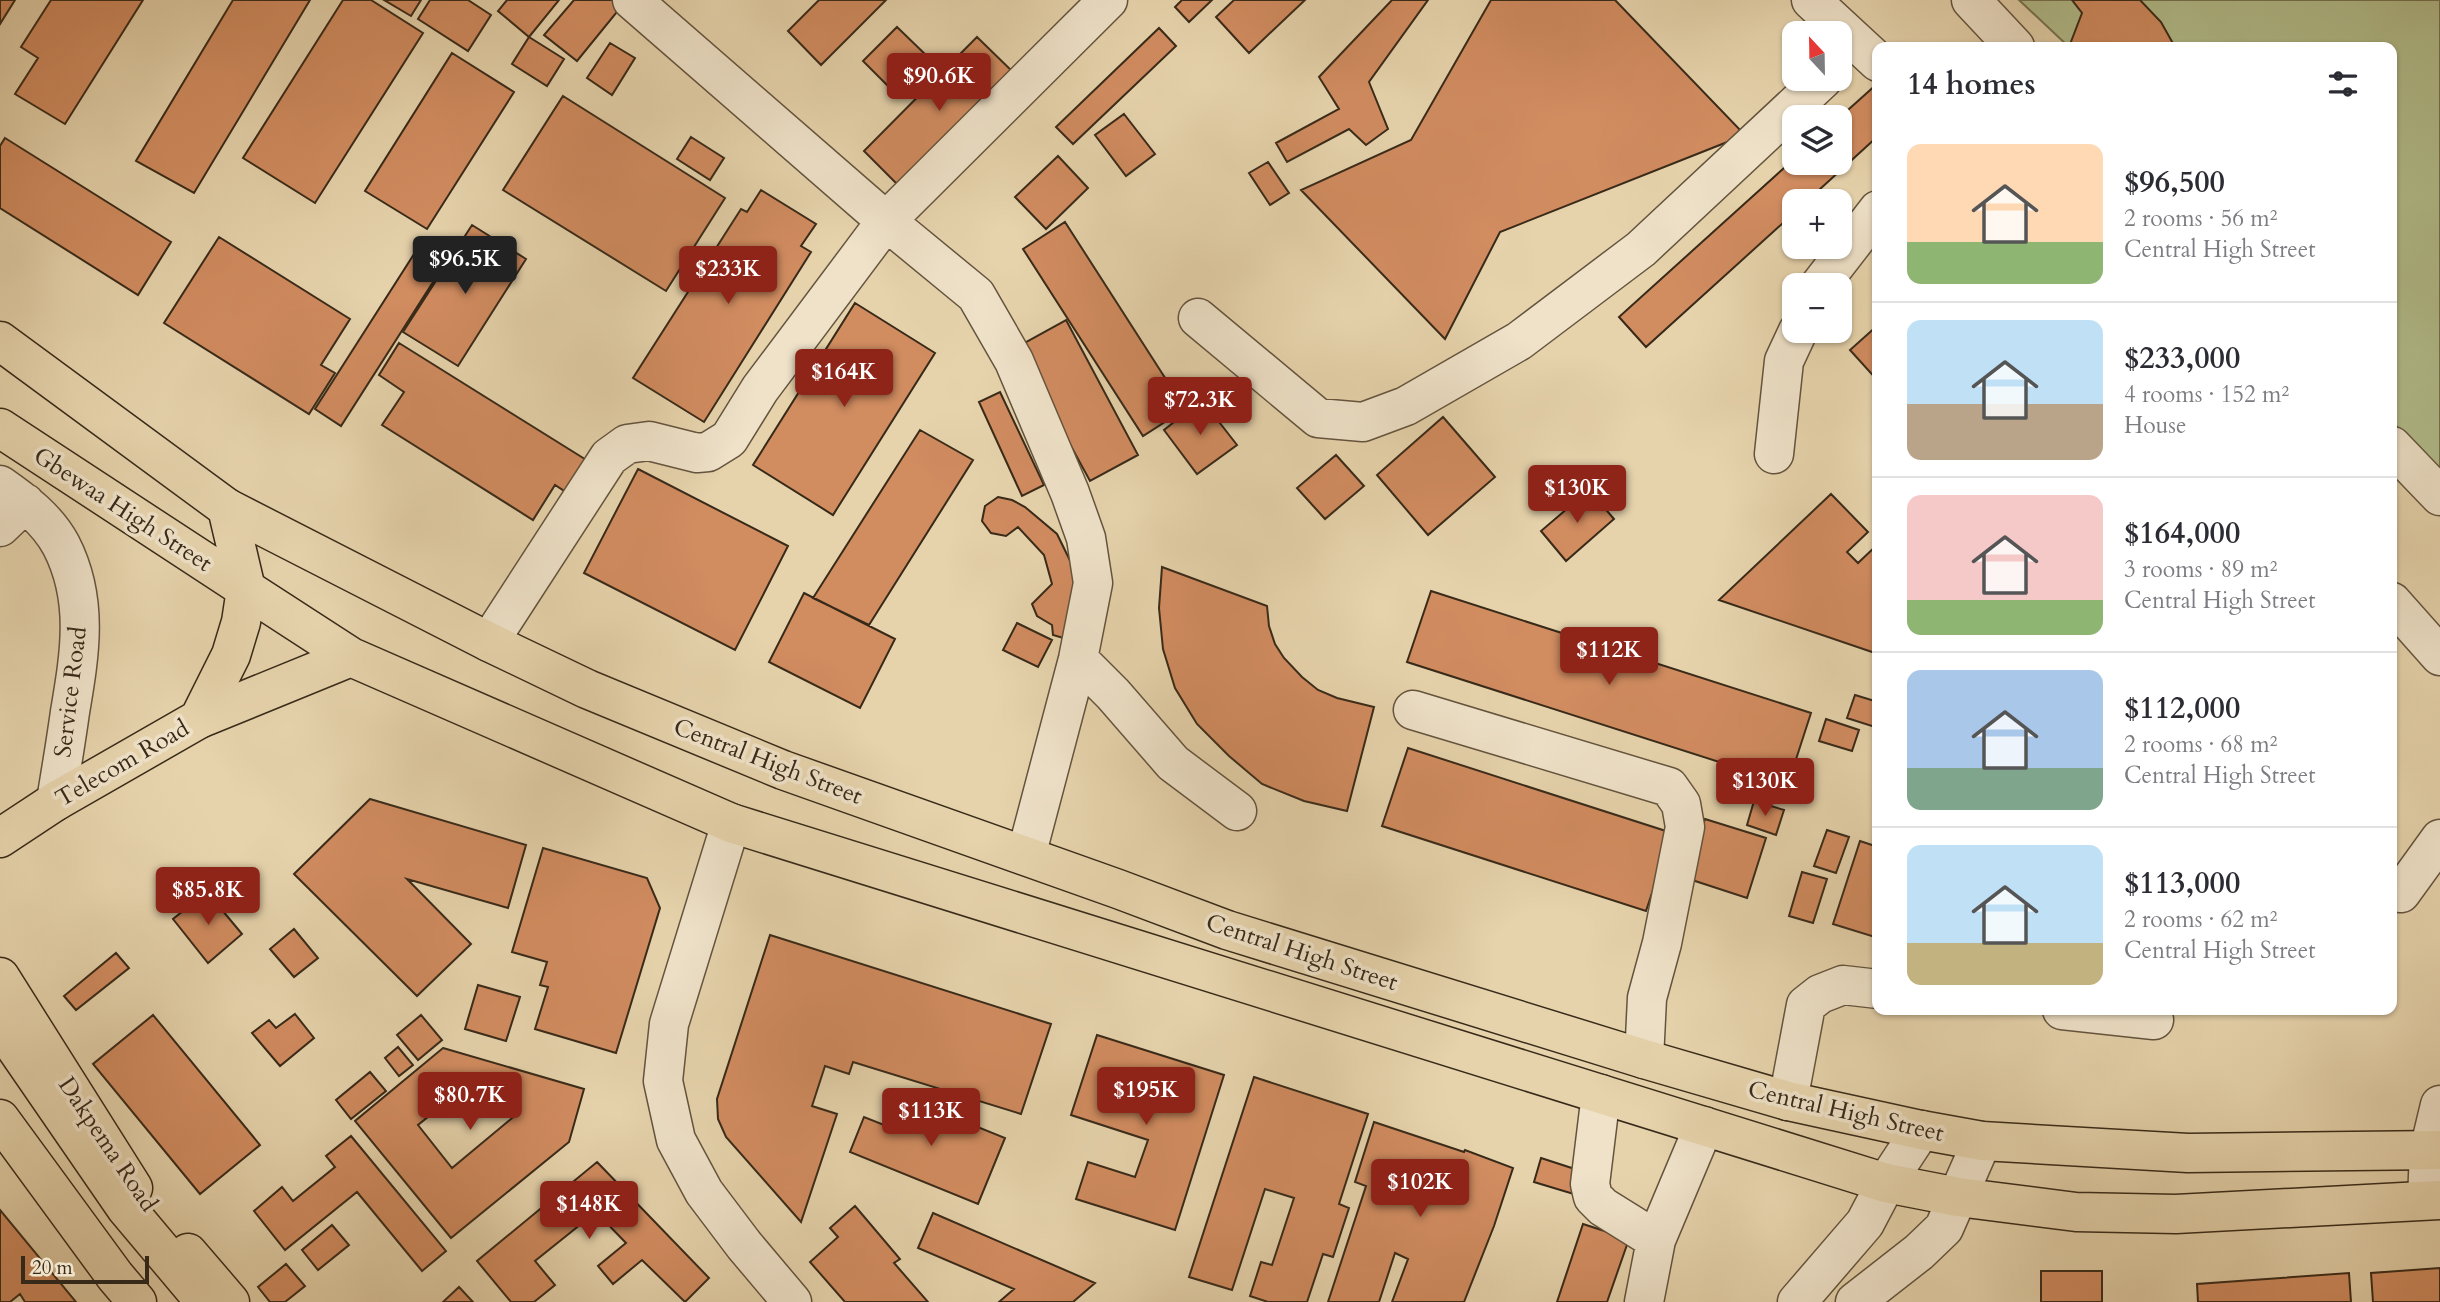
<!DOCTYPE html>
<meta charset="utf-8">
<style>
:root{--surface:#fff;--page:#f7f7f7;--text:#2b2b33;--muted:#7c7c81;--line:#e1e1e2;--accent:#8f2418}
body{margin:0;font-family:Cardo,serif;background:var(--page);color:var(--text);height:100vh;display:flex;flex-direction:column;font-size:26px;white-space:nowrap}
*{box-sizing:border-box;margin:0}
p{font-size:23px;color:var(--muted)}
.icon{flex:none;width:38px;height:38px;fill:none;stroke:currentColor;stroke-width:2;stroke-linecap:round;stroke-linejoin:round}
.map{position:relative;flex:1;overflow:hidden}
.panel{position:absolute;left:1872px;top:42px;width:525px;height:973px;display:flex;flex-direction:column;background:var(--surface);border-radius:14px;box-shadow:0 2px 5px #0004}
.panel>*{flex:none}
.needle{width:46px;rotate:338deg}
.tools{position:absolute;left:1782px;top:21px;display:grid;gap:14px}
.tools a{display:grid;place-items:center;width:70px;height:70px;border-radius:14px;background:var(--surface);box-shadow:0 2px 5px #0004;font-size:35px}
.scale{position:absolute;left:21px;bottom:18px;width:128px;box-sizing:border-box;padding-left:7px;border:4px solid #382a19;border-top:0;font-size:19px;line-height:24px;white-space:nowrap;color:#382a19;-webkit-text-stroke:5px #efe2c9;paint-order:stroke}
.price{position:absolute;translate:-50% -60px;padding:0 16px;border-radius:7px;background:var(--accent);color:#fff;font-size:23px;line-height:46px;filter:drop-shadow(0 2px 4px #0008)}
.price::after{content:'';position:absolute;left:50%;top:42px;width:21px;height:16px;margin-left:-10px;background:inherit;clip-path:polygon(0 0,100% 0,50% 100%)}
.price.active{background:#222;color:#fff}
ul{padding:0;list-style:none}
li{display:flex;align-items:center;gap:21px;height:175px;padding:0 35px}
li+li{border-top:2px solid var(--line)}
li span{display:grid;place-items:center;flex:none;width:196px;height:140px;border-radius:14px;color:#555}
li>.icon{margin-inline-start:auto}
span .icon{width:84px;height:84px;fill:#fffc;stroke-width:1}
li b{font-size:30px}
h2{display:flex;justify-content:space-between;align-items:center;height:84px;padding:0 35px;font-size:30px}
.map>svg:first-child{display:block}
.green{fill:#b2bd8c;stroke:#757452;stroke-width:2}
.building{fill:#d18c60;stroke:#382a19;stroke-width:2;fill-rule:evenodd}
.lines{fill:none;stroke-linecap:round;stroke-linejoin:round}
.minor-casing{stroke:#64543e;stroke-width:41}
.major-casing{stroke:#382a19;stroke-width:41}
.highway-casing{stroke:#382a19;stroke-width:41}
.minor{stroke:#efe2c9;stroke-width:38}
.major{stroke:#e6d3ac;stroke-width:38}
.highway{stroke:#e6d3ac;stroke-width:38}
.labels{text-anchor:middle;stroke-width:7;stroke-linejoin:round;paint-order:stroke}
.street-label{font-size:24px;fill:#382a19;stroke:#efe2c9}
</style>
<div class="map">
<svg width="2440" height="1302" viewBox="0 0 2440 1302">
<rect width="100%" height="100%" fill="#e6d3ac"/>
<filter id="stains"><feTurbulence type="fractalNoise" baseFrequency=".00286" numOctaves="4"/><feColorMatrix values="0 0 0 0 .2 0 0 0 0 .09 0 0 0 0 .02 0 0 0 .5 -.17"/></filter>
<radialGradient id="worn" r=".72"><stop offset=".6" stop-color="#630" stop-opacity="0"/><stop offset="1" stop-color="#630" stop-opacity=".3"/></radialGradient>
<path class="green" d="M2019,0H2440V476L2392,421V47H2069Z"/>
<path class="building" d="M0,0H15L0,24Z
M51,0H143L65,124L15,94L38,58L21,47Z
M233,0H310L194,193L136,161Z
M343,0H371L423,33L315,203L243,158Z
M384,0H421L411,16Z
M430,0H468L491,15L468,51L418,19Z
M507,0H559L529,37L498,11Z
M574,0H612L621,7L577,61L544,35Z
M819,0H886L821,65L788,31Z
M1182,0H1212L1189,22L1175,7Z
M1234,0H1305L1249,53L1216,17Z
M1392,0H1428L1369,82L1388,129L1366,145L1349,129L1287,162L1276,143L1339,109L1319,77Z
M1491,0H1615L1745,135L1500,232L1445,339L1301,190L1411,140Z
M2072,0H2140L2161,22L2175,47H2069L2082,13Z
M897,27L928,57L894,92L863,61Z
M1159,28L1176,46L1073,144L1056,127Z
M529,37L564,59L547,86L512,64Z
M977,37L1015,74L902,189L864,151Z
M610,43L635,58L612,95L587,78Z
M452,53L514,92L427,229L365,191Z
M1878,83V136L1807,201H1794V213L1646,347L1619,317L1794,159V163H1839V118Z
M563,96L725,198L666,291L503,190Z
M1124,114L1155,154L1126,176L1095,135Z
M691,137L724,158L710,180L677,159Z
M5,138L171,242L138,295L0,208V146Z
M1058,156L1088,188L1046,229L1015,197Z
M1268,162L1289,193L1270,205L1249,173Z
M761,190L816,224L801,246L811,252L704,422L633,378L741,209L747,212Z
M1065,222L1185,409L1143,436L1023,249Z
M472,225L526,259L458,366L403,332Z
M219,237L350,319L321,365L335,373L309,414L164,323Z
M423,240L449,257L341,426L315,409Z
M855,303L935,353L833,515L753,465Z
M1066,320L1138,455L1090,481L1017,347Z
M1878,325V381L1850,350Z
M399,343L596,466L575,498L555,485L533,520L382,425L404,392L379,375Z
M1000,392L1044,485L1022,496L979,402Z
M1202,400L1237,445L1197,474L1164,430Z
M1443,417L1495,477L1428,535L1377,475Z
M920,430L973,460L869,625L813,598Z
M1336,455L1364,486L1325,519L1297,488Z
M638,469L788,546L735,650L584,573Z
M1589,490L1614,519L1566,561L1541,531Z
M1831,494L1868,532L1847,552L1858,563L1878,544V654L1719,600Z
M998,497L1012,500L1025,507L1057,534L1079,579L1070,640L1053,635L1052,625L1037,616L1032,604L1052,584L1044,555L1018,527L1006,536L991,533L982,521L985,506Z
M1162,567L1267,606L1269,626L1275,644L1284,658L1302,677L1318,690L1337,698L1374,707L1347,811L1304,801L1262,784L1229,756L1197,724L1175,688L1163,649L1159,608Z
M1431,591L1811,713L1788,784L1407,662Z
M804,593L895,639L860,708L769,662Z
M1017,623L1052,640L1038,667L1003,650Z
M1855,695L1878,702V728L1847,718Z
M1826,719L1859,730L1852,751L1819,741Z
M1408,748L1672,833L1646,911L1382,826Z
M370,799L526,845L508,908L407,879L471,944L417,996L294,874Z
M1754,801L1784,810L1776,835L1747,825Z
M1705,819L1766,838L1747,898L1686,878Z
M1827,830L1849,837L1836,873L1814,866Z
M1860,841L1878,847V938L1833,924Z
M543,848L647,878L660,908L616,1053L535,1029L548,987L540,985L547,962L512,952Z
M1802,872L1827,879L1813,923L1789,916Z
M207,892L242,934L208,963L173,919Z
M294,929L318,958L294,977L270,949Z
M770,935L1051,1024L1021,1114L853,1062L849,1074L825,1066L812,1106L837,1114L801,1222L726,1137L718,1119L717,1099Z
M116,953L129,968L76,1010L64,996Z
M478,985L520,997L506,1041L465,1029Z
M295,1014L314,1038L280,1066L252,1033L269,1020L276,1028Z
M153,1015L260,1145L200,1194L93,1064Z
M421,1015L442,1040L418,1060L397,1035Z
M1097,1035L1224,1075L1175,1230L1076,1199L1088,1162L1135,1177L1148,1140L1071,1115Z
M398,1047L413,1065L399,1076L385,1058Z
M443,1048L584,1089L569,1142L451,1238L355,1121ZM454,1096L517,1114L452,1168L418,1125Z
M370,1072L386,1091L351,1119L336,1100Z
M1254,1077L1368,1114L1339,1204L1349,1208L1333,1257L1323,1254L1307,1302H1268L1250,1296L1261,1262L1272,1265L1294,1198L1265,1189L1232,1290L1189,1277Z
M896,1094L1005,1138L978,1204L850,1152L864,1117L884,1125Z
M1374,1122L1464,1152L1465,1150L1513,1168L1494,1226L1464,1302H1392L1408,1259L1395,1253L1379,1302H1328L1366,1186L1355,1182Z
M351,1136L446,1251L422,1271L357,1192L285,1250L254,1211L282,1187L293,1201L335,1167L326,1156Z
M1541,1158L1584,1172L1577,1195L1534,1182Z
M597,1162L709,1278L685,1302L642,1260L613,1284L598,1266L626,1243L596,1212L535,1261L555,1285L534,1302H511L477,1261Z
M855,1206L900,1259L894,1263L928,1302H845L810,1262L838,1237L830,1228Z
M0,1210L76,1302H25L20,1294L10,1302H0Z
M933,1213L1095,1283L1073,1302H999L1014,1289L918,1248Z
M1583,1224L1629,1239L1607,1302H1557Z
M332,1225L349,1245L318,1270L302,1250Z
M286,1264L305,1286L285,1302H270L258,1287Z
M2440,1268V1302H2373L2371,1273Z
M2041,1271H2102V1302H2041Z
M2349,1273L2351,1302H2198L2197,1284Z
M459,1287L473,1302H443Z"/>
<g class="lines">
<g class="minor-casing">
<path id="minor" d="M632,0L886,221L976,295L1014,361L1070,493L1086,538L1093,583L1078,659L1026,856
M1811,0L1878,62
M1971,0L2015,47
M1820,285L1878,210
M1198,318L1318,418L1363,422L1406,406L1519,341L1641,249L1823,79
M2392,446L2440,496
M1774,454L1784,361L1798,331
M0,485C23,501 47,519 61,545C89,599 80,653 70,712C66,741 61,771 56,801
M0,527L25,503
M2392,602L2440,656
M489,642L609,457L627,444L649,441L697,453L708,452L729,439L760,389L886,221L1108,0
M1078,659L1113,694L1173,763L1237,811
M1413,710L1669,787L1681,804L1685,827L1662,943L1647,998L1644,1059
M731,823L669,1024L663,1081L676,1140L704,1192L744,1245L792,1302
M2401,893L2440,839
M2062,1010L2154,1020
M1601,1094L1590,1184L1593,1197L1603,1207L1656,1240
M1788,1101L1806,1005L1820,994L1843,985L1878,989
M2427,1200L2429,1151L2440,1105
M1644,1302L1656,1240L1704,1126
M1797,1302L1865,1223L1886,1183L1921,1130
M1855,1302L1919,1252L1944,1228L1982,1141"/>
</g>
<g class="major-casing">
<path id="major" d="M0,341L227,508L246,589L241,622L231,655L199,719L56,801L0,838
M0,428L246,589
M0,977L133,1188
M188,1253L230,1302"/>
</g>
<g class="highway-casing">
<path id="highway" d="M227,508L489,642L587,689L783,770L1118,889L1227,930L1644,1059L1788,1101L1921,1130L1982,1141L2188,1153L2440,1150
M246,589L351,657L731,823L1886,1183L1958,1197L2076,1212L2176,1214L2440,1200
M199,719L351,657
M0,1025L126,1208L205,1302
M0,1119L115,1276L137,1302"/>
</g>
<use href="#minor" class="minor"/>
<use href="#major" class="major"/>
<use href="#highway" class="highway"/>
</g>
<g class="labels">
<g class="street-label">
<text transform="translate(123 509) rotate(33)" y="8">Gbewaa High Street</text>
<text transform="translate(70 692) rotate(-83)" y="8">Service Road</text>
<text transform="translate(768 761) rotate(21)" y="8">Central High Street</text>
<text transform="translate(122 763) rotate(-30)" y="8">Telecom Road</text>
<text transform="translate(1302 952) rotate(18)" y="8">Central High Street</text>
<text transform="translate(1846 1111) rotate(13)" y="8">Central High Street</text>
<text transform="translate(108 1144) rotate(56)" y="8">Dakpema Road</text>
</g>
</g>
<rect width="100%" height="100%" filter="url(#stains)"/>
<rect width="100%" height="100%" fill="url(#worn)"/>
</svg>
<div class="tools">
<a><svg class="needle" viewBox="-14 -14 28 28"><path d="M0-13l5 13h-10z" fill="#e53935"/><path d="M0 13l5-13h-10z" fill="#7c7c81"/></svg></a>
<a><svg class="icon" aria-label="layers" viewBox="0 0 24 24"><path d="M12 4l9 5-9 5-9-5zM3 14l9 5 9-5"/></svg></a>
<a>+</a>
<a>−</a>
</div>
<div class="scale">20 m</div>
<b class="price" style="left:939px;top:113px">$90.6K</b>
<b class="price active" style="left:465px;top:296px">$96.5K</b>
<b class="price" style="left:728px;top:306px">$233K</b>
<b class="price" style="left:844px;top:409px">$164K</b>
<b class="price" style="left:1200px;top:437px">$72.3K</b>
<b class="price" style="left:1577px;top:525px">$130K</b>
<b class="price" style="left:1609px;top:687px">$112K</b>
<b class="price" style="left:1765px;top:818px">$130K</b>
<b class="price" style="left:208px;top:927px">$85.8K</b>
<b class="price" style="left:1146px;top:1127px">$195K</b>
<b class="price" style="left:470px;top:1132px">$80.7K</b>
<b class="price" style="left:931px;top:1148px">$113K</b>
<b class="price" style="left:1420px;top:1219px">$102K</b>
<b class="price" style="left:589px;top:1241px">$148K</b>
<section class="panel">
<h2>14 homes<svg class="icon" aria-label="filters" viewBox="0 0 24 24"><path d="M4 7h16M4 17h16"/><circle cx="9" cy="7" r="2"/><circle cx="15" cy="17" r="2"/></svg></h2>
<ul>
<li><span style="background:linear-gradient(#ffd9b3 70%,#8fb573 0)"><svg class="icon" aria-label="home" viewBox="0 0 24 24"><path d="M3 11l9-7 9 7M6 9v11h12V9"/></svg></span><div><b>$96,500</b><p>2 rooms · 56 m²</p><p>Central High Street</p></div></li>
<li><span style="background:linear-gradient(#bfe0f5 60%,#b9a48a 0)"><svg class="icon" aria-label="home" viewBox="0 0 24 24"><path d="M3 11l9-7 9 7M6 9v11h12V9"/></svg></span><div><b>$233,000</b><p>4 rooms · 152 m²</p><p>House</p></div></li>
<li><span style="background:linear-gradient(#f6c9c9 75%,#8fb573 0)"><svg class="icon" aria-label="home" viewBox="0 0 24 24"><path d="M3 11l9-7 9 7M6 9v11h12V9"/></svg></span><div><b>$164,000</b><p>3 rooms · 89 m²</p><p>Central High Street</p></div></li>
<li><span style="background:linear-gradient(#a9c7e8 70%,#7fa58c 0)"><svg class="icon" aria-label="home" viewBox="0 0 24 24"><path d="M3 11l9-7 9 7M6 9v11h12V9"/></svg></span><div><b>$112,000</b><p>2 rooms · 68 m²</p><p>Central High Street</p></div></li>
<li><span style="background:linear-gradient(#bfe0f5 70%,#c2b280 0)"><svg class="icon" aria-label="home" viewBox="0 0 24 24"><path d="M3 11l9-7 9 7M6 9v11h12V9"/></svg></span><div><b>$113,000</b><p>2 rooms · 62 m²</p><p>Central High Street</p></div></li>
</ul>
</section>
</div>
